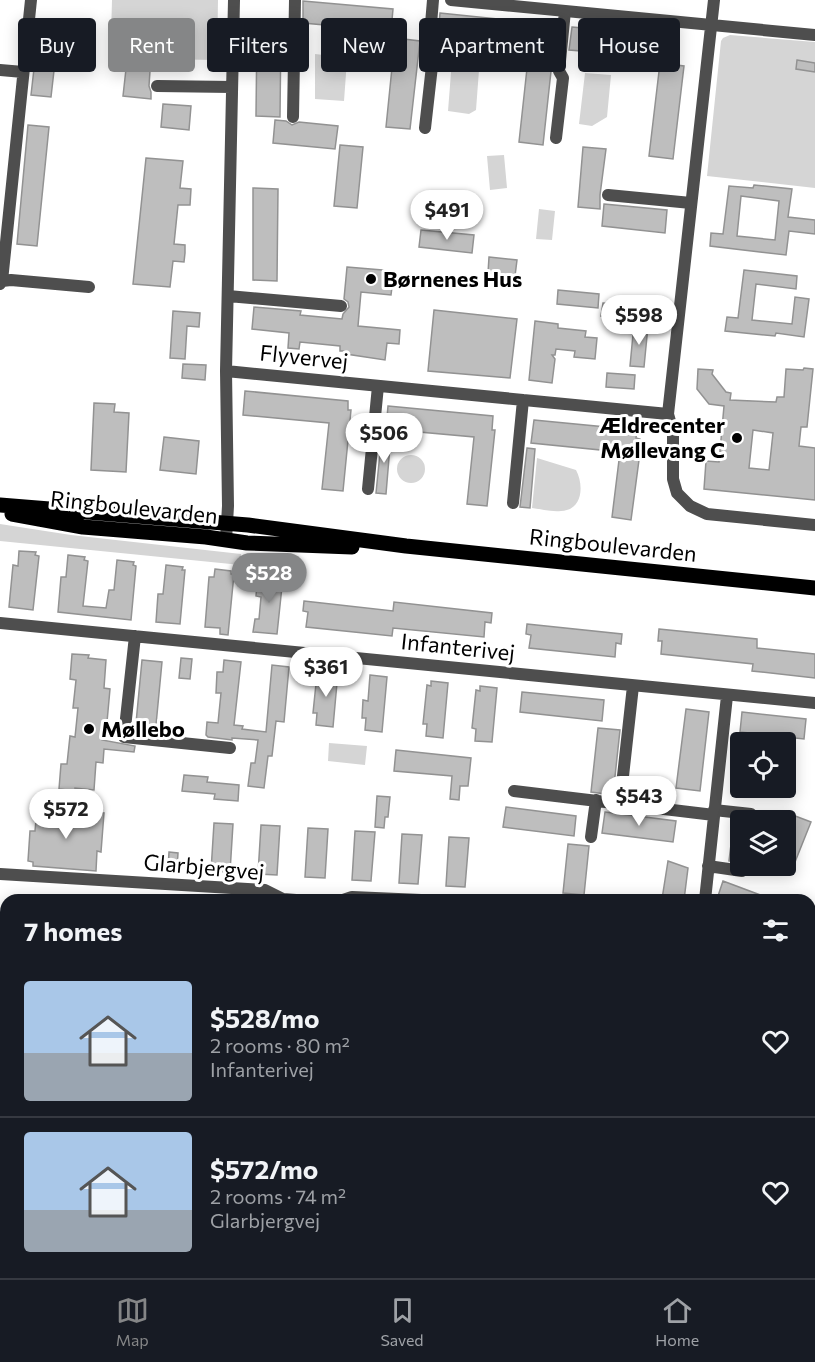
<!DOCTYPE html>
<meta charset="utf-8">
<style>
:root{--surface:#171b24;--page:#242831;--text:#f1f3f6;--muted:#9ea1a6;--line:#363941;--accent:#858687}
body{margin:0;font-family:Commissioner,sans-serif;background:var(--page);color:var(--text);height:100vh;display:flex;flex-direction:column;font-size:22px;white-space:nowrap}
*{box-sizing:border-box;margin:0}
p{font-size:20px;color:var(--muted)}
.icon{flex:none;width:33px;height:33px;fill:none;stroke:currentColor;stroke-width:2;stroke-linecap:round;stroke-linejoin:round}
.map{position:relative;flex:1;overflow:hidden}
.details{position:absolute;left:0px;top:894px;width:816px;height:384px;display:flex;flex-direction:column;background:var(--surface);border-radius:18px 18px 0 0;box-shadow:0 3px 15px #0003}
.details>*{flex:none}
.banner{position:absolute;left:18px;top:18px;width:780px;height:54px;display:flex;gap:12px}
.buttons{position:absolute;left:730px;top:732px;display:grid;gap:12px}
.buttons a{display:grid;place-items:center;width:66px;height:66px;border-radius:6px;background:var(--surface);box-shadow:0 3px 15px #0003;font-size:30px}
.price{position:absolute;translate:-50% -51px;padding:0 14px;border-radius:21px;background:#fff;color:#222;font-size:20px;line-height:39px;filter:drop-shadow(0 2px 3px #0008)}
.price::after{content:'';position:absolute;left:50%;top:36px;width:18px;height:14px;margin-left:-9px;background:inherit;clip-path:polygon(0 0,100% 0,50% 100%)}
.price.on{background:var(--accent);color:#fff}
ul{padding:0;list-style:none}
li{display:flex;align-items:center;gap:18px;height:150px;padding:0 24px}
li+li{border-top:2px solid var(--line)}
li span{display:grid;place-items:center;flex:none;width:168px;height:120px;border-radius:6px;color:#555}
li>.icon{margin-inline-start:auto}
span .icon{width:72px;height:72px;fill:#fffc;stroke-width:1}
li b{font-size:26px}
h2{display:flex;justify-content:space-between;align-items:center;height:72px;padding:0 24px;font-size:26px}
.chip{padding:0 21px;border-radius:6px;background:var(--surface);box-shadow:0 3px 15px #0003;font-size:21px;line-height:54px}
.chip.on{background:var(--accent);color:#fff}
.tab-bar{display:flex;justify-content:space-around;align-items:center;height:84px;border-top:2px solid var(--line);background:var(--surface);font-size:16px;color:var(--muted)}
.tab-bar a{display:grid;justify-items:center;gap:3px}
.tab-bar .on{color:var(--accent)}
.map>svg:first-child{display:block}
.green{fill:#d5d5d5}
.building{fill:#bebebe;stroke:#929292;stroke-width:1.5;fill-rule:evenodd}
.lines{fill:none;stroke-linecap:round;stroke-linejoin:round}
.minor{stroke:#4e4e4e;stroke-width:12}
.major{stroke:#000;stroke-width:15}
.poi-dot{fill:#000;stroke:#fff;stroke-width:2}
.labels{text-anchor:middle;stroke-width:6;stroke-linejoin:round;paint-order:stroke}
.poi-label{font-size:22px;font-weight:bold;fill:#000;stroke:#fff;text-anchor:start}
.street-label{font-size:22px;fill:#000;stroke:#fff}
</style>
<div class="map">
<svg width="815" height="1278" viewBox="0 0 815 1278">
<rect width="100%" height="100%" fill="#fff"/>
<path class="green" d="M112,0H218L217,60L154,59L152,41L111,36Z
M730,35L815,42V188L707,176L721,41L723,38Z
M332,48L338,50L347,60L344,101L315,99V54L332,56Z
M452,60L470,61L479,70L476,110L469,114L448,111Z
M585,73L611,75L607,117L592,126L579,124Z
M504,155L507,188L490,190L487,156Z
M539,209L555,211L552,240L536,239Z
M397 469a14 14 0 1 1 28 0a14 14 0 1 1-28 0Z
M537,458L576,470C584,485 583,510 561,511C551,512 541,509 532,508Z
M0,524L71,535L241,554V565L0,541Z
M329,743L367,746L365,765L328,761Z
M143,1272H556V1278H143Z
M594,1272H681L679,1278H594Z"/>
<path class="building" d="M303,1L393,9L391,31L303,23Z
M440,13L526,22L524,46L438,37Z
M257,26H281L280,117L256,116Z
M572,27L660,35L657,57L569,50Z
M395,38L420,41L410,129L386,127Z
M529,50L553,53L543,145L519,142Z
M36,51L56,53L51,97L31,95Z
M797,60L815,63V72L796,69Z
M660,63L684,66L673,159L649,156Z
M126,69L150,71L149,86L151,92V99L123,96Z
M163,104L191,106L189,130L161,127Z
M275,120L286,121L292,125L299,122L338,126L335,149L273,143Z
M28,125L49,127L37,246L17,244Z
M340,145L363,147L357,208L334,206Z
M583,147L606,149L600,195V209L578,207Z
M146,158L183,161L180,188L191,189L190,205H178L174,244L185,245V253L184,262L173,261L170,287L133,284Z
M754,185L792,189L788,217L815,220V234L789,231L786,255L710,246L711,233L723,234L729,186L753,188ZM741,196L779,201L775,240L737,236Z
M253,188L278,189L277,281L253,280Z
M604,204L667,210L665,233L602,226Z
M421,230L474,235L472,253L419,247Z
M489,257L517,260L515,276L488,273Z
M347,267L394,271L391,295L361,292L358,326L400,330L399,344L387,343L385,360L346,354V351H340V346L300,342L299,349L288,348L289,333L252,329L254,307L301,311L300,315L342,319L343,314L349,307L348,302L344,299Z
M744,270L797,276L796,289L756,284L752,320L792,324L795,297L809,299L804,337L776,333L775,336L725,331L727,317L738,318Z
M558,290L599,294L598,308L557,304Z
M603,303L631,306L630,319L601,316Z
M434,310L517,319L510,378L428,371Z
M173,311L200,313L199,327L187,326L185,359L170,358Z
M535,321L558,324V328L586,331L585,337L597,338L595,359L574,357L575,351L556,349L555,355H552L555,359L552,383L529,380Z
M634,324L648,326L644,367L630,366Z
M183,364L206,365L205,380L182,378Z
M804,368L813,369L807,427H801L799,446L815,448V500L704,489L706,461L719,462L724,406L709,404L697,389L698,369L713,370L712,374L726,392L731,393L730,400L776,402L777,397H784L786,369L803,370ZM753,430L773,433L769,470L749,468Z
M607,373L635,375L634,389L606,387Z
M245,391L348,401V410H351L343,491L322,489L329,423L243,415Z
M94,403L115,404L114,412L129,413L126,472L91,470Z
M388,406L493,416L492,430H495L487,506L467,504L474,437L386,429Z
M534,420L637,430L636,438L640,439L639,460L631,520L612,517L620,452L531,443Z
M382,433L391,434L386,494L376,493Z
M164,437L199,441L196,474L160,470Z
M527,448L535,449L530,508L520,507Z
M19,551L36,552L35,555L39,556L33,610L9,607L13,565L18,566Z
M68,555L85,557L84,560L88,561L83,606L106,608L109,590H114L117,560L134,562L133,565L136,566L131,620L58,612L61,577H66Z
M166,565L183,567L182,570H185L180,624L156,622L158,594H163Z
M215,569L231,571V574H234L228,635L220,634V628L205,627L209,577H214Z
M258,574L283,577L277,634L253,632L255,619H259L261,597L256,596Z
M304,601L393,611L394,602L492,613L491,623L485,622L484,637L393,628L392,636L306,627L308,612L303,611Z
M527,624L622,634L621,644L616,643L615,657L529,648L531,635L526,634Z
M659,629L757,639V648L815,654V678L752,671L753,664L661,654L662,641H658Z
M72,654L89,655L88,658L106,660L104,688L110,689L107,722L104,721L102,740L135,746L134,752L104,749L103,763L96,762L94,790L75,788V791L59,789L61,764H67L70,736L75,737L78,708H73L76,680L70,679Z
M181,658L192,659L190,679L179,678Z
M142,660L162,662L156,725L136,723Z
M224,660L241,662L234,725L243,726L242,729L266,732L272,665L289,667L284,722L276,721L272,756H268L264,788L248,786L251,763H255L258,740L232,738V740L208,737L206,735L207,722L218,723L221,693H216L217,672H223Z
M321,670L338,672L333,727L316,725L317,713H313L317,674L321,675Z
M370,675L387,677L382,732L365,730L366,718H362L363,700L368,701Z
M431,681L448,683L443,738L426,736L427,724H423L427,685L431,686Z
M480,686L497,688L492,742L475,741L476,729L472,728L476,690L480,691Z
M522,692L604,700L602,721L520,712Z
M686,709L709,712L700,791L676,788Z
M742,712L806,719L804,739L740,732Z
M598,728L620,730L613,795L591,792Z
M396,750L471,758L468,786H460L459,800L450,799L452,776L394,771Z
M184,775L208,777L207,782L239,785L238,801L214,799L215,794L182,791Z
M377,796L390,797L388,817H385L384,828L375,827Z
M506,807L576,816L574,836L503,827Z
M37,809L104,813L101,852L97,851L96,871L33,866V862L28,861L30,831H35Z
M782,811L811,822L793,867L786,864V820H779Z
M605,812L676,821L673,842L602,833Z
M734,820L741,821V863L729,861Z
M214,823L233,824L230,872L211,871Z
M261,825L280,826L277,875L258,874Z
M308,828L328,829L325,878L305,877Z
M355,831L375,832L371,881L352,880Z
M402,834L422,835L418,884L399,883Z
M449,837L469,838L465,887L446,886Z
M568,844L589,846L584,895L563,893Z
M169,852L178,853L177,869L168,868Z
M668,861L688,868L684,900L662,899Z
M723,881L771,899V900H729L718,896Z"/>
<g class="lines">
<path class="minor" d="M451,0L815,35
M714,0L668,414L673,432V479L677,493L690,506L707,514L815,525
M0,70L23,72
M157,86L232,87
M293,117L295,0
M425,128L432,66L428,60L433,0
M556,138L563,78L559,71L565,11
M608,195L691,203
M2,281L31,0
M0,284L2,281L11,280L89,287
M228,296L341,306
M226,371L668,414
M368,489L378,386
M513,503L523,400
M226,540L228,506L226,371L234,0
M0,623L815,703
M135,636L124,737L230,748
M514,791L714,815
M620,803L633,686
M714,810L751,814
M591,837L596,800
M708,866L742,871
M0,874L265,890L283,899L296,900
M343,900L352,897L421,900
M705,900L727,696
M810,947L815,934
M695,1278L697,1272"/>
<path class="major" d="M0,505L248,525L406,546L815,588
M12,514L83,527L206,537L247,543L352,547"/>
</g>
<g class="poi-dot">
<circle cx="371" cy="279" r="6"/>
<circle cx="737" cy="438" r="6"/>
<circle cx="89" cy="729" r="6"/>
</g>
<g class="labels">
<g class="poi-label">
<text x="383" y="287">Børnenes Hus</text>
<text x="725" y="433" text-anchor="end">Ældrecenter<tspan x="725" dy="25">Møllevang C</tspan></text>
<text x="101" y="737">Møllebo</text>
</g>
<g class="street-label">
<text transform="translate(304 357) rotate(6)" y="8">Flyvervej</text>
<text transform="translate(134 507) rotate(6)" y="8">Ringboulevarden</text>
<text transform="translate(613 545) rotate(6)" y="8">Ringboulevarden</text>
<text transform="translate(458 647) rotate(6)" y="8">Infanterivej</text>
<text transform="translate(204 867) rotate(5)" y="8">Glarbjergvej</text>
</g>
</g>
</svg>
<div class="buttons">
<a><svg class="icon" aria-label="locate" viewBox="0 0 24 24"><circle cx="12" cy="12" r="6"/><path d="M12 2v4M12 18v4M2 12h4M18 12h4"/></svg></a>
<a><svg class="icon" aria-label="layers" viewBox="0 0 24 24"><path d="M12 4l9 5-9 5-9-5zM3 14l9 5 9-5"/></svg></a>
</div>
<b class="price" style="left:447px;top:241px">$491</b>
<b class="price" style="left:639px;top:346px">$598</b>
<b class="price" style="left:384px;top:464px">$506</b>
<b class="price on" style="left:269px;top:604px">$528</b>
<b class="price" style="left:326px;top:698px">$361</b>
<b class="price" style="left:639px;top:827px">$543</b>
<b class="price" style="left:66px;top:840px">$572</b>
<div class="banner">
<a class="chip">Buy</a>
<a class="chip on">Rent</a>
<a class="chip">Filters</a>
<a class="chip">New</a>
<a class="chip">Apartment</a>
<a class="chip">House</a>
</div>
<section class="details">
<h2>7 homes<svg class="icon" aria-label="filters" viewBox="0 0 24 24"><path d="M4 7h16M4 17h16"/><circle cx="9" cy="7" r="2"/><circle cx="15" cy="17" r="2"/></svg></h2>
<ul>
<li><span style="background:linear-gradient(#a9c7e8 60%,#9aa5b1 0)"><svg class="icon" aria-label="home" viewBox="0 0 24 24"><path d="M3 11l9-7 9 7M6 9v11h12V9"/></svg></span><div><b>$528/mo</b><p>2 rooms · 80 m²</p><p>Infanterivej</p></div><svg class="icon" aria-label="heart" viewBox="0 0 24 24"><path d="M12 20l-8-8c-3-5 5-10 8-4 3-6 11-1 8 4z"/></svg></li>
<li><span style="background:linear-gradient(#a9c7e8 65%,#9aa5b1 0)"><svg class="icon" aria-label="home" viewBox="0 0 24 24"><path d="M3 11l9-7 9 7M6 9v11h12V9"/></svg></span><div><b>$572/mo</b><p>2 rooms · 74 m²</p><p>Glarbjergvej</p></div><svg class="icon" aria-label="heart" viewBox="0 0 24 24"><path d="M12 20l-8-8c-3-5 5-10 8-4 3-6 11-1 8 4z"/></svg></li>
</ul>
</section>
</div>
<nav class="tab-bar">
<a class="on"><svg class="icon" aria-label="map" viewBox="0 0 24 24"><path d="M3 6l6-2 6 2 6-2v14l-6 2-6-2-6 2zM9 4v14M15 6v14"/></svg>Map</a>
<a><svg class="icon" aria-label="saved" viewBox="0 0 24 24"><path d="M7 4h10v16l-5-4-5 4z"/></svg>Saved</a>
<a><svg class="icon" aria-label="home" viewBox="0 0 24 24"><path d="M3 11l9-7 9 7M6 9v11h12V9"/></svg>Home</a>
</nav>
